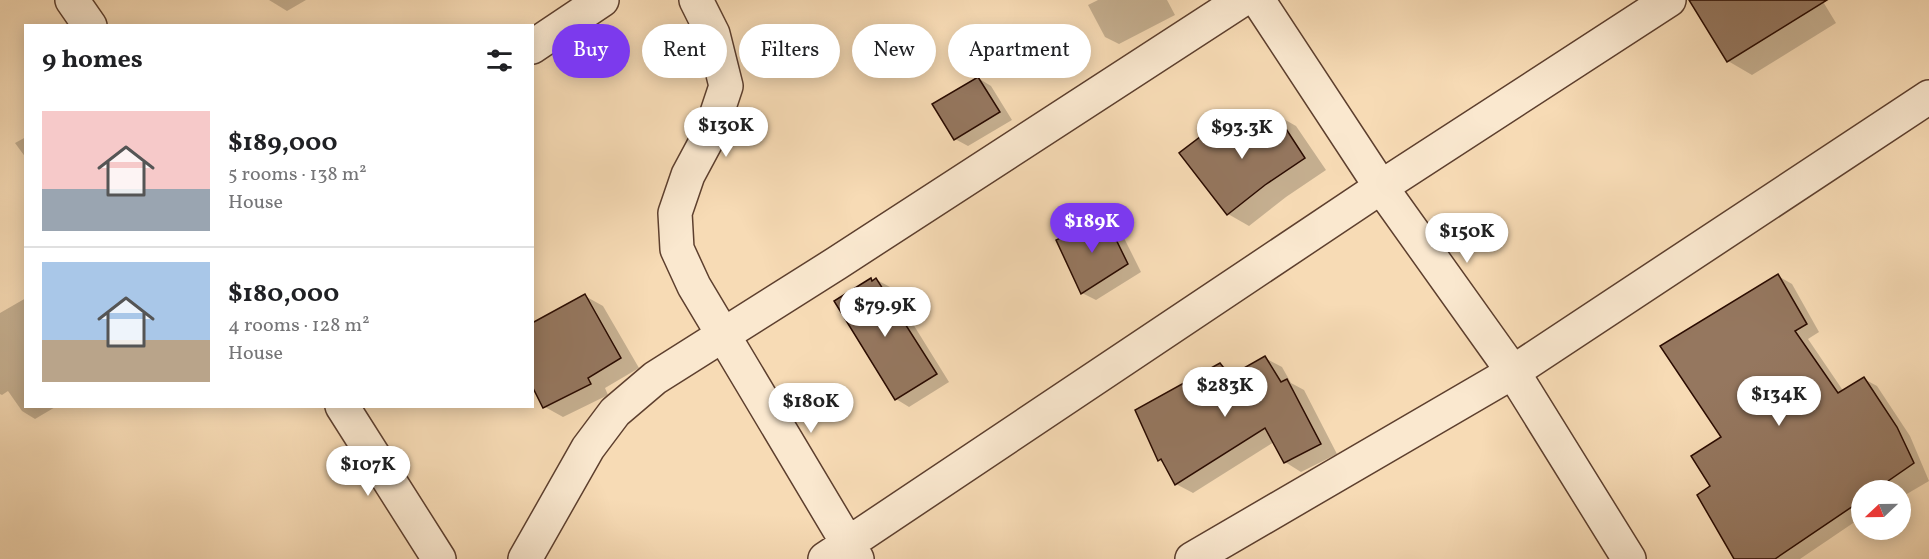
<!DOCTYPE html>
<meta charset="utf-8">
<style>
:root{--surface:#fff;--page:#f2f2f2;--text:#202124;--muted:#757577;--line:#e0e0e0;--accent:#7c3aed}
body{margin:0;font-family:Vollkorn,serif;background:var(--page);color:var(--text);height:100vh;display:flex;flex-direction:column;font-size:22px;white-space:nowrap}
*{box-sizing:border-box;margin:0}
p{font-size:20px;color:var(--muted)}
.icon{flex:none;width:33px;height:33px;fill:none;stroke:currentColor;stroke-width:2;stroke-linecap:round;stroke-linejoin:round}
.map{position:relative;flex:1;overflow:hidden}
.details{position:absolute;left:24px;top:24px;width:510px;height:384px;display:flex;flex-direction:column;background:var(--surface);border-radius:0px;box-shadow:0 3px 15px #0003}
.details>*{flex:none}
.guide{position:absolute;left:552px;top:24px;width:570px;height:54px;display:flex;gap:12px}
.needle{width:39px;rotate:248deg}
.buttons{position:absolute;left:1851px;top:480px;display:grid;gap:12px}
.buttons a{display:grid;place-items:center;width:60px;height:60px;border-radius:50%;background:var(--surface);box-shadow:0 3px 15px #0003;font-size:30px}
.price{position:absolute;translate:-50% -51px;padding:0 14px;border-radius:21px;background:#fff;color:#222;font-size:20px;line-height:39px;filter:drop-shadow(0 2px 3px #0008)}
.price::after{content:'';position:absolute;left:50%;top:36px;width:18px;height:14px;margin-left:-9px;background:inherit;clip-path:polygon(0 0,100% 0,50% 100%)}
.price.on{background:var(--accent);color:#fff}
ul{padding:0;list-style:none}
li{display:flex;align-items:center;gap:18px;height:150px;padding:0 18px}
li+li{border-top:2px solid var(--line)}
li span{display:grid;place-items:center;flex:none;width:168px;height:120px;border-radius:0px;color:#555}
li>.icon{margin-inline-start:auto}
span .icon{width:72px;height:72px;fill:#fffc;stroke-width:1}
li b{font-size:26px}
h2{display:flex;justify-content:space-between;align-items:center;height:72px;padding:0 18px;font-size:26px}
.tag{padding:0 21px;border-radius:27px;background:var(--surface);box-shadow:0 3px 15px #0003;font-size:21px;line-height:54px}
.tag.on{background:var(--accent);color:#fff}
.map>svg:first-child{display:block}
.shadow{fill:#0003}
.building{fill:#95775f;stroke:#2a0b01;stroke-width:1.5}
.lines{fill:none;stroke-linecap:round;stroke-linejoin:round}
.minor-casing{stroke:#5d3f2e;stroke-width:36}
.minor{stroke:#fae8cf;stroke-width:33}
</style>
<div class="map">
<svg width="1929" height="559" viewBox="0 0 1929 559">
<rect width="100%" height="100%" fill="#f7dbb5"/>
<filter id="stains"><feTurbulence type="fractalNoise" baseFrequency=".00333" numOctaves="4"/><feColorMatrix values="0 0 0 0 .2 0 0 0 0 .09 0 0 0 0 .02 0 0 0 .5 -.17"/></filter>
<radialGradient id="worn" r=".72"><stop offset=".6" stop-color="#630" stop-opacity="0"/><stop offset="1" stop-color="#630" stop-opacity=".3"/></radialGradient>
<path class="shadow" d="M269,0H306L287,11Z
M1098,0H1167L1175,15L1119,44L1105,37L1088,5Z
M1709,0H1822L1836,23L1752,75L1728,61Z
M978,78L991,86L1012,120L968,146L955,139Z
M1275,114L1296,126L1326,170L1286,197L1249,226L1228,214L1221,123L1243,136Z
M26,137V158L15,143Z
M1105,219L1118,226L1141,272L1096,300L1082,293Z
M1778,276L1792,284L1819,332L1808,339L1844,392L1864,379L1877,386L1910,436L1929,481L1900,498V490H1862V517L1800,559H1736L1712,486L1723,437Z
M871,280L874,282L877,280L890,287L949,382L909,407L896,399Z
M585,296L603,306L639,368L605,388L608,395L563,417L545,407Z
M26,298V406H57L35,419L22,411L8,391L2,395L0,394V313Z
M1265,358L1282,367L1291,383L1304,390L1337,454L1301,472L1285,462L1274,442L1193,493L1176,484L1165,464L1159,460L1220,364L1237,374Z"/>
<path class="building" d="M1689,0H1827L1727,62Z
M978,77L1000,112L954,140L932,104Z
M1275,112L1305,158L1265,185L1227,215L1179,153L1221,121L1235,140Z
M1105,217L1128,264L1081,294L1056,240Z
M1778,274L1807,324L1795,331L1838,393L1864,377L1897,427L1914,463L1875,490H1862V500L1775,559H1734L1697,495L1710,486L1691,456L1721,437L1660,346Z
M871,278L872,281L876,278L937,374L895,400L834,301Z
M585,294L621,358L588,378L591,384L543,408L532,386V323Z
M1265,356L1281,382L1287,379L1321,444L1284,463L1265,428L1175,485L1161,459L1158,461L1135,410L1220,363L1230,376Z"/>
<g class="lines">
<g class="minor-casing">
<path id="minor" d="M72,0L90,26
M696,0L713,34L726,86L710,134L688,175L675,213L677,249L694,286L857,559
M1258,0L1381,187L1513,372L1629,559
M532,47L602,0
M342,406L439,559
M525,559L588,448L615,412L655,378L837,263L1242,0
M825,559L1381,187L1669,0
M1192,559L1513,372L1929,97"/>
</g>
<use href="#minor" class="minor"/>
</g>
<rect width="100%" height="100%" filter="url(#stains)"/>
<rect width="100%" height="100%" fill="url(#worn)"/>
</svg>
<div class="buttons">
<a><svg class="needle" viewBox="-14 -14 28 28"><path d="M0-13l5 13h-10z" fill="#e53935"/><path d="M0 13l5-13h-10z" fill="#757577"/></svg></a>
</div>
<b class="price" style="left:726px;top:158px">$130K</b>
<b class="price" style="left:1242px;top:160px">$93.3K</b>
<b class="price on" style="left:1092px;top:254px">$189K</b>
<b class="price" style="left:1467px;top:264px">$150K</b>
<b class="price" style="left:885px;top:338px">$79.9K</b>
<b class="price" style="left:1225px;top:418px">$283K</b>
<b class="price" style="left:1779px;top:427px">$134K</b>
<b class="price" style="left:811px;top:434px">$180K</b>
<b class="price" style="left:368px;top:497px">$107K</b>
<div class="guide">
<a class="tag on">Buy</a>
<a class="tag">Rent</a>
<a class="tag">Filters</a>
<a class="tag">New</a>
<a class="tag">Apartment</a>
</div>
<section class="details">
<h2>9 homes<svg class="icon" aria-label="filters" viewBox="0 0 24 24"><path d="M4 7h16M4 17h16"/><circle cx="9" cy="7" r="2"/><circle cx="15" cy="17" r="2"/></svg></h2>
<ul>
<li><span style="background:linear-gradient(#f6c9c9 65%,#9aa5b1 0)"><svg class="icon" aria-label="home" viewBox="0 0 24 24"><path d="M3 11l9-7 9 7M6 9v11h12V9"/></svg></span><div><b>$189,000</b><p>5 rooms · 138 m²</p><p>House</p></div></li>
<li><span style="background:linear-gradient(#a9c7e8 65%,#b9a48a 0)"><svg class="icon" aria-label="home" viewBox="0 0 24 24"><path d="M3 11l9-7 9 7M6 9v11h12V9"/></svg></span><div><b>$180,000</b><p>4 rooms · 128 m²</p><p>House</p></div></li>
</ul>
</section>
</div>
